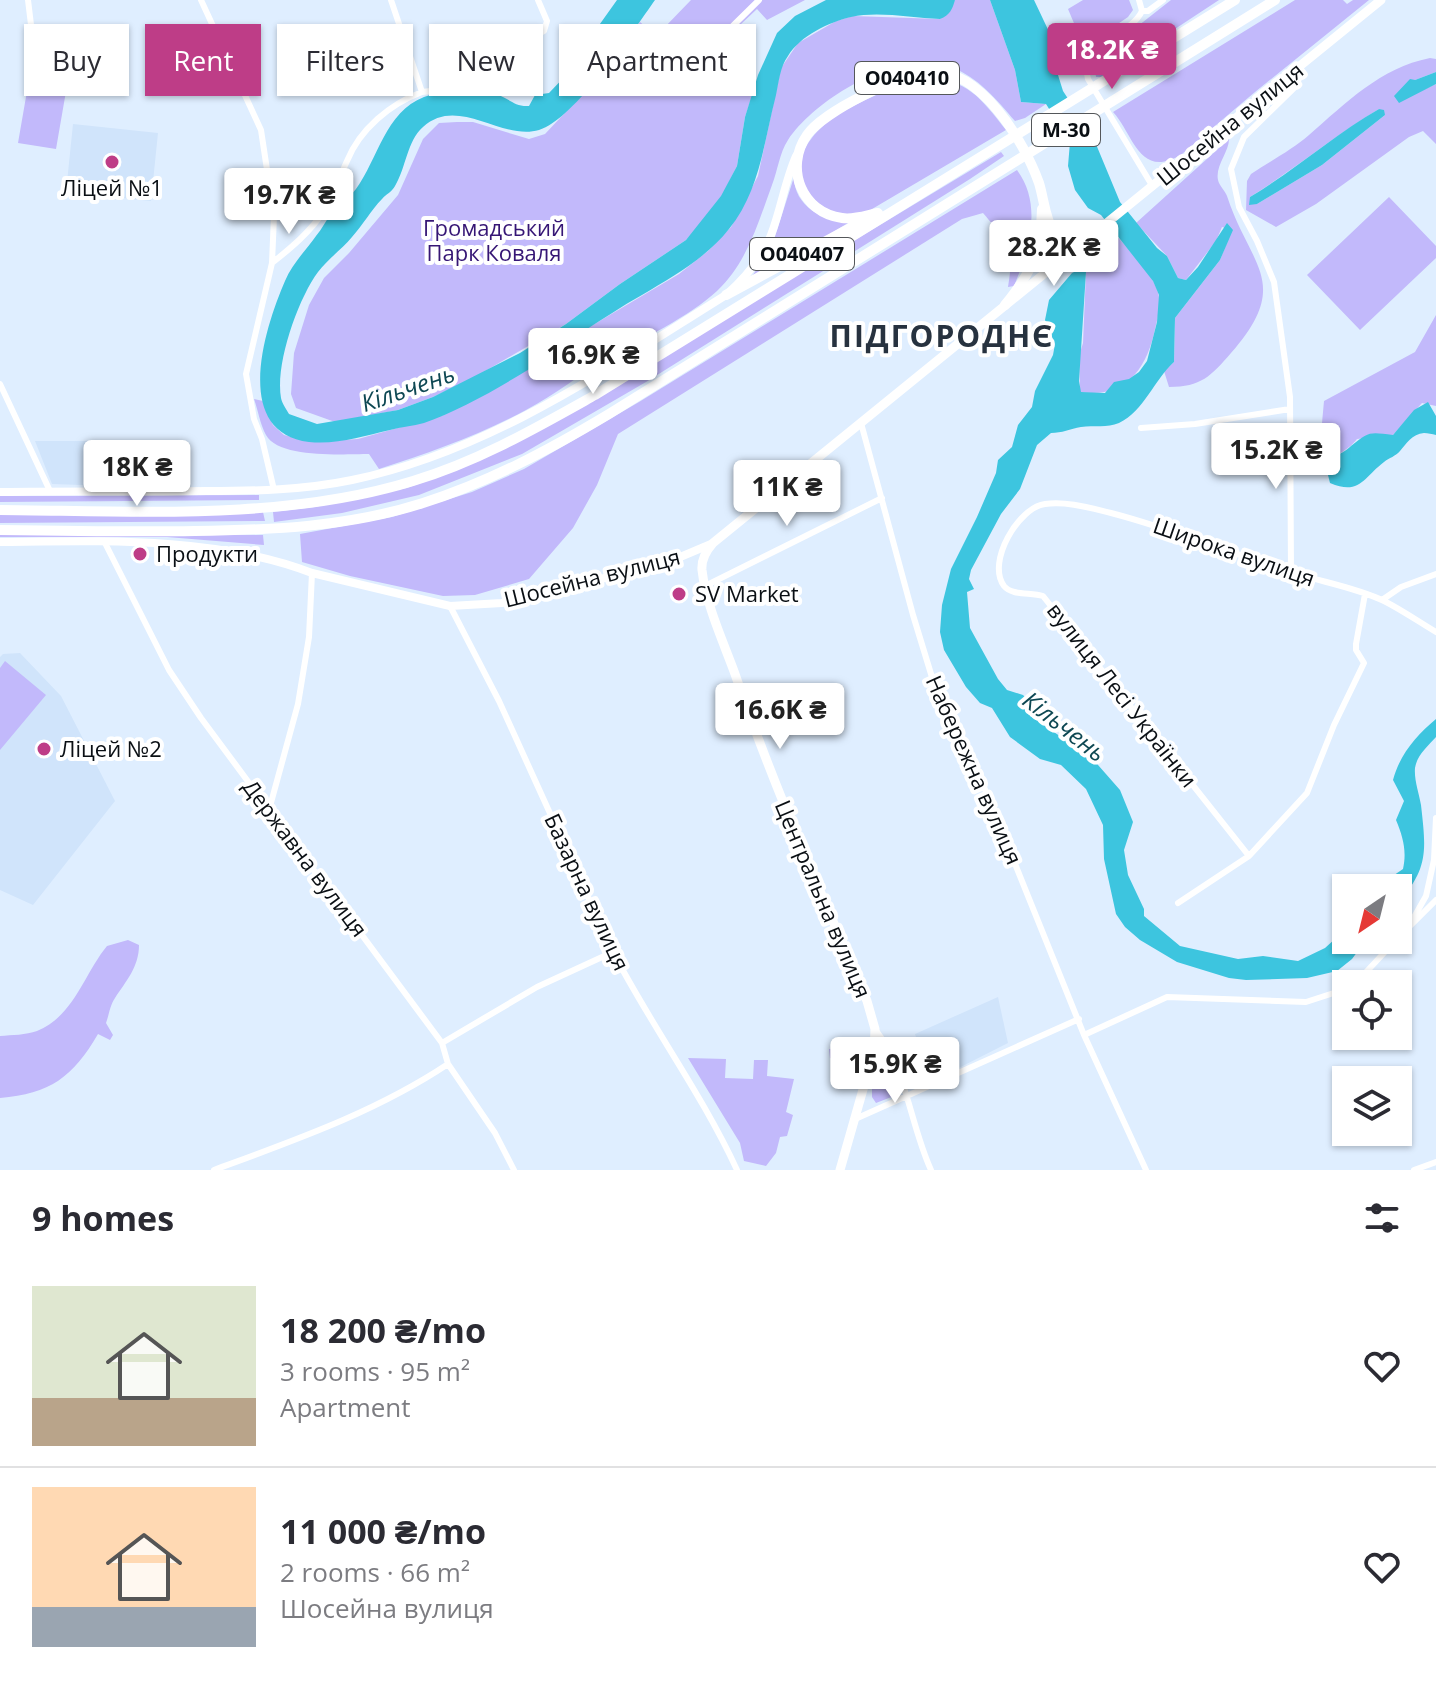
<!DOCTYPE html>
<meta charset="utf-8">
<style>
:root{--surface:#fff;--page:#f2f2f3;--text:#2b2b33;--muted:#7c7c81;--line:#e1e1e2;--accent:#be3d87}
body{margin:0;font-family:"Open Sans",sans-serif;background:var(--page);color:var(--text);height:100vh;display:flex;flex-direction:column;font-size:30px;white-space:nowrap}
*{box-sizing:border-box;margin:0}
p{font-size:26px;color:var(--muted)}
.icon{flex:none;width:44px;height:44px;fill:none;stroke:currentColor;stroke-width:2;stroke-linecap:round;stroke-linejoin:round}
.map{position:relative;height:1170px;overflow:hidden}
.panel{display:flex;flex-direction:column;background:var(--surface);flex:1}
.panel>*{flex:none}
.top-card{position:absolute;left:24px;top:24px;width:800px;height:72px;display:flex;gap:16px}
.needle{width:52px;rotate:215deg}
.fabs{position:absolute;left:1332px;top:874px;display:grid;gap:16px}
.fabs a{display:grid;place-items:center;width:80px;height:80px;border-radius:0px;background:var(--surface);box-shadow:0 2px 6px #0004;font-size:40px}
.price{position:absolute;translate:-50% -68px;padding:0 18px;border-radius:8px;background:#fff;color:#222;font-size:26px;line-height:52px;filter:drop-shadow(0 2px 4px #0008)}
.price::after{content:'';position:absolute;left:50%;top:48px;width:24px;height:18px;margin-left:-12px;background:inherit;clip-path:polygon(0 0,100% 0,50% 100%)}
.price.active{background:var(--accent);color:#fff}
ul{padding:0;list-style:none}
li{display:flex;align-items:center;gap:24px;height:200px;padding:0 32px}
li+li{border-top:2px solid var(--line)}
li span{display:grid;place-items:center;flex:none;width:224px;height:160px;border-radius:0px;color:#555}
li>.icon{margin-inline-start:auto}
span .icon{width:96px;height:96px;fill:#fffc;stroke-width:1}
li b{font-size:34px}
h2{display:flex;justify-content:space-between;align-items:center;height:96px;padding:0 32px;font-size:34px}
.pill{padding:0 28px;border-radius:0px;background:var(--surface);box-shadow:0 2px 6px #0004;font-size:28px;line-height:72px}
.pill.active{background:var(--accent);color:#fff}
.map>svg:first-child{display:block}
.built{fill:#d0e4fb}
.green{fill:#c2b9fb;fill-rule:evenodd}
.water{fill:#3dc5df}
.pier{fill:#dfeeff}
.lines{fill:none;stroke-linecap:round;stroke-linejoin:round}
.minor{stroke:#fff;stroke-width:6}
.tertiary{stroke:#fff;stroke-width:8}
.secondary{stroke:#fff;stroke-width:9}
.trunk{stroke:#fff;stroke-width:10}
.poi-dot{fill:#be3d87;stroke:#fff;stroke-width:3}
.labels{text-anchor:middle;stroke-width:8;stroke-linejoin:round;paint-order:stroke}
.shield{fill:#fff;stroke:#54575a;stroke-width:2}
.shield-label{font-size:20px;font-weight:bold;fill:#0a0f14}
.street-label{font-size:22px;fill:#0a0f14;stroke:#fff}
.poi-label{font-size:22px;fill:#0a0f14;stroke:#fff;text-anchor:start}
.park-label{font-size:22px;fill:#361675;stroke:#fff}
.water-label{font-size:24px;font-style:italic;fill:#0e4853;stroke:#fff}
.district-label{font-size:30px;font-weight:bold;letter-spacing:2px;fill:#27323f;stroke:#fff}
</style>
<div class="map">
<svg width="1436" height="1170" viewBox="0 0 1436 1170">
<rect width="100%" height="100%" fill="#dfeeff"/>
<path class="built" d="M73,124L158,133L151,201L66,192Z
M35,441H116L111,486L52,484Z
M20,653L61,696L115,801L33,905L0,890V657L3,654Z
M998,997L1008,1043L931,1082L915,1034Z"/>
<path class="green" d="M691,0H805L767,20L757,9L705,58L752,96L745,117L737,166L722,196L705,219L686,240L620,284L566,324L475,377L433,397L398,410L335,422L296,408L291,394L294,353L309,305L324,278L349,253L398,195L423,139L439,123L457,122H473L529,139L545,134L608,67L640,22L691,66L695,61L662,30Z
M955,0H990L1015,70L1021,102L1046,104L1025,118L1015,121C996,99 979,78 951,67C900,48 816,98 788,140C779,154 778,170 772,185C758,223 747,263 717,291C689,317 642,339 608,358C580,374 555,395 526,410C480,435 429,453 379,469L369,454C345,454 279,459 266,435C260,424 258,410 254,399L263,401L273,425L284,435L312,442L358,439L444,415L544,360L581,332L679,274L708,251L731,227L758,176L781,68L798,43L836,21L853,16L940,19Z
M1083,0H1129L1133,10L1128,17L1084,47L1068,9Z
M1171,0H1219L1102,77H1096L1095,67L1101,55Z
M1295,0H1343L1347,4L1353,0H1369L1255,92L1182,154C1139,181 1133,133 1113,112Z
M1430,58L1436,59V72L1415,80L1414,94L1436,84V144L1423,131L1409,137L1316,204L1276,227L1246,210L1247,181L1251,174C1270,161 1292,150 1309,135C1346,103 1380,68 1430,58ZM1379,109L1385,115L1322,165L1257,204L1250,197C1295,169 1334,136 1379,109Z
M31,68L69,74L56,149L18,143Z
M924,76C968,80 980,97 1006,130L867,212C859,213 850,215 842,214C816,211 794,181 802,155C806,144 815,133 824,125C842,108 899,84 924,76Z
M1229,139C1229,152 1215,166 1218,180C1219,185 1225,191 1227,196C1250,267 1293,282 1231,353C1211,376 1201,387 1169,387L1164,371L1174,362L1175,318L1220,260L1232,230L1222,227L1216,241L1186,280L1178,278L1167,256L1136,223Z
M1001,152L1004,156L970,179L646,382L522,454L419,495L342,513L274,522L273,512L315,507L407,488L459,469L744,307Z
M1017,170C1043,205 1029,250 1014,286L1008,287C1015,245 1008,243 983,213L962,219L618,434L597,485L573,528L529,579L475,595L443,596L350,576L302,562L300,534L392,517L472,492L524,469L639,402Z
M794,177C794,206 823,221 848,223L747,284L772,246Z
M1389,197L1436,246V258L1360,330L1307,275Z
M1113,233C1129,248 1151,271 1158,292C1161,303 1158,318 1155,329C1147,368 1126,399 1080,392L1079,356L1083,343L1086,272L1080,269Z
M1436,315V406L1422,403L1393,435L1357,439C1347,452 1337,452 1326,467L1320,445L1324,401L1415,352Z
M259,495V500L0,502V496Z
M263,512L265,521L0,523V515Z
M0,532L263,535L264,545L167,537H0Z
M5,661L46,695L0,750V668Z
M128,940L139,945C139,967 126,981 115,998C110,1005 109,1015 106,1023L113,1035L110,1040L98,1034C73,1077 50,1094 0,1098V1036C12,1035 26,1035 37,1031C74,1016 84,974 107,946Z
M865,1048L855,1089L832,1082L837,1060L830,1058L829,1049Z
M888,1048L904,1091L897,1094L896,1079L890,1080L894,1096L876,1103L872,1097V1087Z
M688,1058L726,1059L725,1078L753,1079L754,1060H768L767,1076L794,1079L786,1112L793,1115L787,1136L780,1137L776,1153L766,1166L744,1161L740,1143Z"/>
<path class="water" d="M617,0H655C633,31 574,120 539,130C501,141 458,95 423,127C407,141 406,168 395,186C392,192 386,194 382,199C371,210 363,225 352,237C342,249 328,259 318,272C298,299 275,364 281,398C282,403 286,409 289,414L317,424L398,410L433,397L520,353L566,324L620,284L686,240L721,196L737,166L745,117L758,75L777,33L795,16L826,0H955C952,10 950,15 940,19C911,18 879,11 851,17C829,22 800,36 788,56C780,67 779,81 776,95C764,141 760,191 729,229C706,258 674,276 642,295C622,306 603,319 584,331C570,339 559,351 545,359C511,381 462,410 424,423C413,426 401,427 390,430C363,436 337,445 309,442C231,432 265,327 285,281C292,264 306,250 316,236C322,229 326,220 332,213C340,205 349,198 356,189C378,159 385,112 424,97C446,89 476,88 498,95C510,99 515,107 529,106L535,95L549,93L571,70L572,56L585,45Z
M990,0H1034L1052,38L1053,59L1063,91L1093,137L1120,202L1157,248L1167,256L1178,278L1186,280L1198,267L1227,223L1233,230L1220,260L1175,318L1174,362C1154,380 1144,411 1119,423C1107,428 1094,425 1081,427C1070,429 1062,433 1051,433L1037,445L1020,489L1001,514L971,570L969,579L974,589L967,592L970,628L998,679L1007,690L1023,695L1029,701L1030,716L1091,757L1120,790L1133,822L1124,850L1128,875L1144,909V916L1180,946L1238,959L1263,956L1298,961L1325,948L1336,938L1346,920V940H1366L1352,959L1337,971L1307,978L1246,980L1229,978L1177,962L1140,940L1125,927L1116,914L1104,859L1103,825L1086,789L1061,765L1040,759L1010,737L992,708L980,703L966,687L944,650L940,632L942,605L951,569L977,517L996,473L998,460L1012,447L1018,425L1032,407L1035,391L1053,355L1055,344L1045,320L1049,300L1072,273L1080,269L1086,272L1079,381L1081,392L1105,393L1114,382L1129,379L1139,372L1147,361L1157,322L1159,295L1153,281L1101,215L1088,208L1075,190L1068,166L1070,142L1046,104L1021,102L1015,70Z
M1436,72V84L1399,103L1394,96L1410,79L1415,80Z
M1379,109L1384,110L1385,115L1322,165L1257,204L1249,205L1250,197C1295,170 1334,135 1379,109Z
M1428,402L1436,416V435C1432,434 1428,433 1424,433C1412,434 1406,444 1400,451C1396,456 1389,458 1384,462C1364,477 1360,496 1330,483L1326,467C1336,453 1340,456 1351,446C1369,431 1370,432 1393,435L1414,410Z
M1436,719V737C1428,746 1417,755 1415,768C1414,780 1419,793 1421,805C1426,850 1429,868 1398,903V888H1375L1403,869C1407,851 1403,837 1396,820L1404,801L1393,780C1400,754 1416,736 1436,719Z"/>
<path class="pier" d="M1071,96L1090,124L1064,140L1046,112Z"/>
<g class="lines">
<path class="minor" d="M28,0L32,33
M201,0L261,130L274,216L272,263L246,374L254,419L262,439L274,490
M1139,0L1142,11H1148L1163,0
M1142,11C1129,39 1078,38 1088,79L1153,187
M692,66L759,0
M422,92L439,90L544,31L547,21L538,0
M272,263C291,248 310,232 324,211C334,196 339,178 347,161C360,129 390,104 422,92L391,0
M0,384L50,491
M861,423L913,615L942,710L982,782L1084,1035L1146,1170
M1141,428L1195,424L1290,409
M104,541L169,670L201,718L442,1043L448,1064L495,1133L514,1170
M1291,572L1290,397L1274,282L1257,241L1239,207L1231,169L1244,137L1294,88L1296,71
M705,586L882,498
M1382,600L1401,587L1436,574
M450,606L499,701L613,952C652,1027 702,1094 737,1170
M269,810L298,704L309,637L312,573
M1249,856L1043,596C1031,592 1012,596 1004,586C986,562 1019,507 1045,504C1067,501 1090,508 1111,513C1173,529 1230,553 1291,572C1321,582 1355,587 1384,601C1402,610 1419,622 1436,632
M1178,903L1249,856L1307,793L1334,725L1364,663L1356,650V644L1365,594
M1409,926L1426,896L1434,860L1436,818
M1398,938L1436,900
M1355,984L1396,940
M875,1029C907,1070 910,1124 931,1170
M1084,1035L1167,997L1306,1002L1346,989
M442,1043L537,987L613,952
M853,1120L1079,1019
M214,1170C295,1140 376,1112 448,1064
M1414,1170L1436,1162"/>
<path class="tertiary" d="M0,492C69,491 138,492 207,491C255,491 304,490 352,480C491,451 607,369 726,295C745,278 762,259 771,235C781,209 785,181 796,156
M0,542C101,541 216,536 312,573L450,606L502,603L666,563L711,544"/>
<path class="secondary" d="M840,1170L874,1051L875,1029L867,1001C821,892 773,785 735,674C723,641 706,605 702,570C701,559 706,551 713,543L1381,0"/>
<path class="trunk" d="M878,213C867,215 854,220 842,218C802,213 784,168 807,135C824,111 900,74 930,72C980,68 1024,141 1039,183C1044,199 1045,220 1055,235C1062,244 1071,246 1082,244
M726,295L869,218
M1005,305C1032,272 1041,252 1042,209
M0,510C134,511 284,521 413,481C479,461 536,428 595,395L1235,0
M0,530C65,531 130,532 195,531C272,530 348,527 423,503C489,482 549,450 609,414L1275,0"/>
</g>
<g class="poi-dot">
<circle cx="112" cy="162" r="8"/>
<circle cx="140" cy="554" r="8"/>
<circle cx="679" cy="594" r="8"/>
<circle cx="44" cy="749" r="8"/>
</g>
<g class="labels">
<g class="shield">
<rect x="855" y="62" width="104" height="32" rx="6"/>
<rect x="1032" y="114" width="68" height="32" rx="6"/>
<rect x="750" y="238" width="104" height="32" rx="6"/>
</g>
<g class="shield-label">
<text x="907" y="85">О040410</text>
<text x="1066" y="137">М-30</text>
<text x="802" y="261">О040407</text>
</g>
<g class="street-label">
<text transform="translate(1230 124) rotate(-39)" y="8">Шосейна вулиця</text>
<text transform="translate(1234 552) rotate(19)" y="8">Широка вулиця</text>
<text transform="translate(592 578) rotate(-14)" y="8">Шосейна вулиця</text>
<text transform="translate(1122 695) rotate(52)" y="8">вулиця Лесі Українки</text>
<text transform="translate(974 770) rotate(66)" y="8">Набережна вулиця</text>
<text transform="translate(305 858) rotate(53)" y="8">Державна вулиця</text>
<text transform="translate(587 892) rotate(65)" y="8">Базарна вулиця</text>
<text transform="translate(823 899) rotate(67)" y="8">Центральна вулиця</text>
</g>
<g class="poi-label">
<text x="112" y="196" text-anchor="middle">Ліцей №1</text>
<text x="156" y="562">Продукти</text>
<text x="695" y="602">SV Market</text>
<text x="60" y="757">Ліцей №2</text>
</g>
<g class="park-label">
<text x="494" y="236">Громадський<tspan x="494" dy="25">Парк Коваля</tspan></text>
</g>
<g class="water-label">
<text transform="translate(408 389) rotate(-19)" y="8">Кільчень</text>
<text transform="translate(1064 727) rotate(38)" y="8">Кільчень</text>
</g>
<g class="district-label">
<text x="942" y="347">ПІДГОРОДНЄ</text>
</g>
</g>
</svg>
<div class="fabs">
<a><svg class="needle" viewBox="-14 -14 28 28"><path d="M0-13l5 13h-10z" fill="#e53935"/><path d="M0 13l5-13h-10z" fill="#7c7c81"/></svg></a>
<a><svg class="icon" aria-label="locate" viewBox="0 0 24 24"><circle cx="12" cy="12" r="6"/><path d="M12 2v4M12 18v4M2 12h4M18 12h4"/></svg></a>
<a><svg class="icon" aria-label="layers" viewBox="0 0 24 24"><path d="M12 4l9 5-9 5-9-5zM3 14l9 5 9-5"/></svg></a>
</div>
<b class="price active" style="left:1112px;top:91px">18.2K ₴</b>
<b class="price" style="left:289px;top:236px">19.7K ₴</b>
<b class="price" style="left:1054px;top:288px">28.2K ₴</b>
<b class="price" style="left:593px;top:396px">16.9K ₴</b>
<b class="price" style="left:1276px;top:491px">15.2K ₴</b>
<b class="price" style="left:137px;top:508px">18K ₴</b>
<b class="price" style="left:787px;top:528px">11K ₴</b>
<b class="price" style="left:780px;top:751px">16.6K ₴</b>
<b class="price" style="left:895px;top:1105px">15.9K ₴</b>
<div class="top-card">
<a class="pill">Buy</a>
<a class="pill active">Rent</a>
<a class="pill">Filters</a>
<a class="pill">New</a>
<a class="pill">Apartment</a>
</div>
</div>
<section class="panel">
<h2>9 homes<svg class="icon" aria-label="filters" viewBox="0 0 24 24"><path d="M4 7h16M4 17h16"/><circle cx="9" cy="7" r="2"/><circle cx="15" cy="17" r="2"/></svg></h2>
<ul>
<li><span style="background:linear-gradient(#dfe7d0 70%,#b9a48a 0)"><svg class="icon" aria-label="home" viewBox="0 0 24 24"><path d="M3 11l9-7 9 7M6 9v11h12V9"/></svg></span><div><b>18 200 ₴/mo</b><p>3 rooms · 95 m²</p><p>Apartment</p></div><svg class="icon" aria-label="heart" viewBox="0 0 24 24"><path d="M12 20l-8-8c-3-5 5-10 8-4 3-6 11-1 8 4z"/></svg></li>
<li><span style="background:linear-gradient(#ffd9b3 75%,#9aa5b1 0)"><svg class="icon" aria-label="home" viewBox="0 0 24 24"><path d="M3 11l9-7 9 7M6 9v11h12V9"/></svg></span><div><b>11 000 ₴/mo</b><p>2 rooms · 66 m²</p><p>Шосейна вулиця</p></div><svg class="icon" aria-label="heart" viewBox="0 0 24 24"><path d="M12 20l-8-8c-3-5 5-10 8-4 3-6 11-1 8 4z"/></svg></li>
</ul>
</section>
